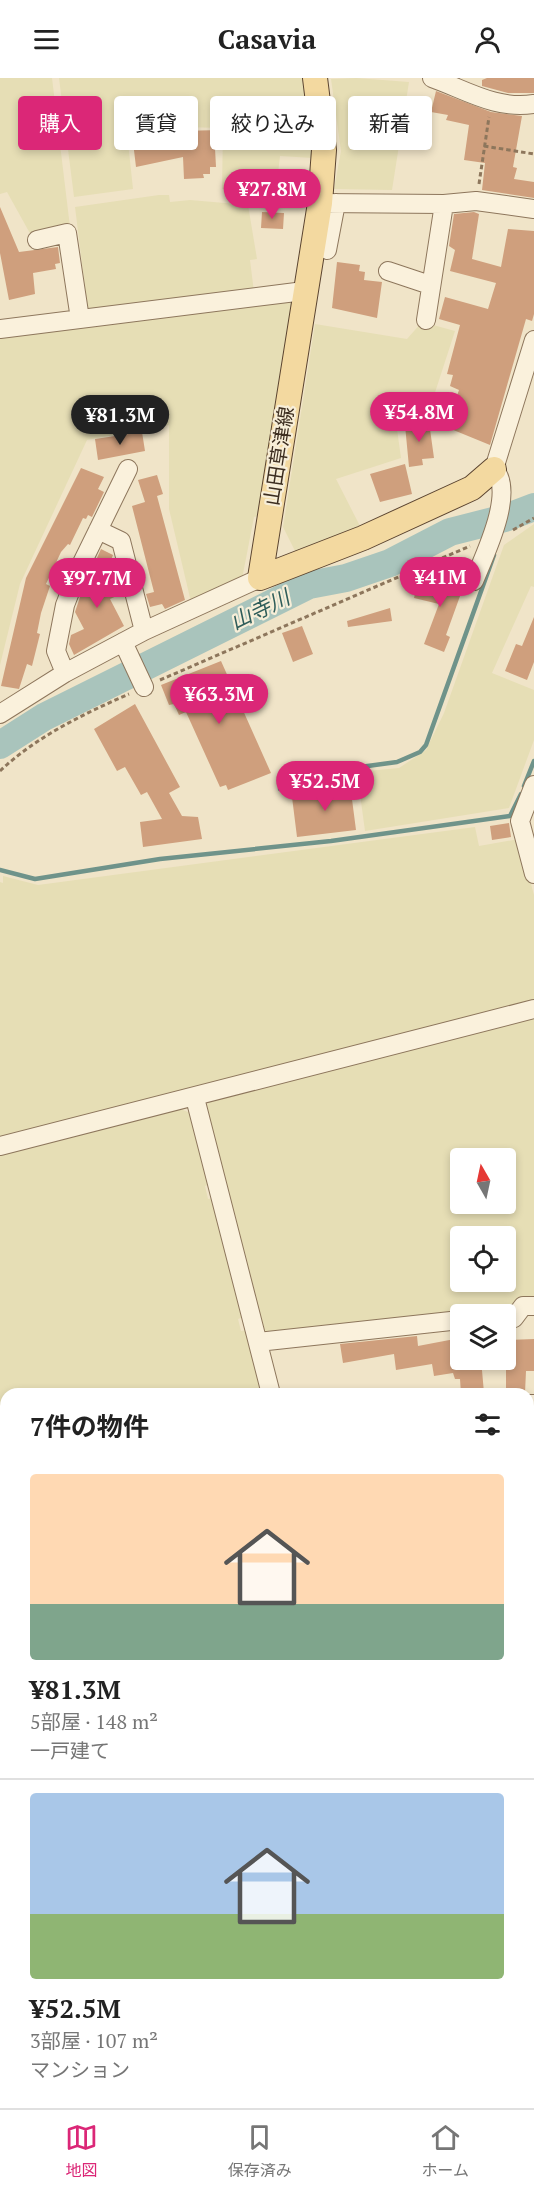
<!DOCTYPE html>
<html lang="ja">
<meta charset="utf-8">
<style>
:root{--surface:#fff;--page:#f6f6f6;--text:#222;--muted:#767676;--line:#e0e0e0;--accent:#db2777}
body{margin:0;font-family:"PT Serif","Noto Sans JP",serif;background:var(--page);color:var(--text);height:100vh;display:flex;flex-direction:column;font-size:22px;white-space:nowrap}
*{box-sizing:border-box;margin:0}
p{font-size:20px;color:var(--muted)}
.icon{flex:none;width:33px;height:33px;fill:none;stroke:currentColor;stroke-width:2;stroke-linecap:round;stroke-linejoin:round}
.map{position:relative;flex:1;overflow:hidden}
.details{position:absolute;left:0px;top:1310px;width:534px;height:722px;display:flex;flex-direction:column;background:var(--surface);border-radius:18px 18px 0 0;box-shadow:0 3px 9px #0003}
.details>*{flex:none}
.top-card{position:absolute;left:18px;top:18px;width:498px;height:54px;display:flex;gap:12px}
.needle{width:39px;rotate:351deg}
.controls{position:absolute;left:450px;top:1070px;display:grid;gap:12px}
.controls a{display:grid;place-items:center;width:66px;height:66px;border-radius:6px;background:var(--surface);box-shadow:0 3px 9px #0003;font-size:30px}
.price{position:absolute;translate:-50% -51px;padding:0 14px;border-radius:21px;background:var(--accent);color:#fff;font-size:20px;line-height:39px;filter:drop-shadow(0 2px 3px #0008)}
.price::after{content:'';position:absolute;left:50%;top:36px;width:18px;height:14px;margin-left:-9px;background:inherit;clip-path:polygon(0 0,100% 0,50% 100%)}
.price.current{background:#222;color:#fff}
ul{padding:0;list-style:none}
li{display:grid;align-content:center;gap:12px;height:318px;padding:0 30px}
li+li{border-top:2px solid var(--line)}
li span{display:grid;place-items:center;height:186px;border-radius:6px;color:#555}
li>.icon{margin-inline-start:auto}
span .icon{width:108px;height:108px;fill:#fffc;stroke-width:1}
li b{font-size:26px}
h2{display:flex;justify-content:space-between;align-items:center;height:72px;padding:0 30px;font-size:26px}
.pill{padding:0 21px;border-radius:6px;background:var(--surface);box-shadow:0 3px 9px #0003;font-size:21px;line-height:54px}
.pill.current{background:var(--accent);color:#fff}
header{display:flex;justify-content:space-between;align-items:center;height:78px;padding:0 30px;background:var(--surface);font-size:27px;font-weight:800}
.dock{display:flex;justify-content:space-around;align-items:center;height:84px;border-top:2px solid var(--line);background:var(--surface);font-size:16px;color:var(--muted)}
.dock a{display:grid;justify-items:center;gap:3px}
.dock .current{color:var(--accent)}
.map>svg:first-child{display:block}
.farmland{fill:#e6deb5;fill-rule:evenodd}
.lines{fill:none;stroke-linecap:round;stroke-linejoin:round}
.stream{stroke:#6f938a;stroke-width:4.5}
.river{stroke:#a9c4bc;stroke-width:28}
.building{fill:#cf9f7d}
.minor-casing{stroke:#8d765c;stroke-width:20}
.major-casing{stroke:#5b4430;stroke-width:26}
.path{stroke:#8d765c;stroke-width:3;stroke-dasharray:4.5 3;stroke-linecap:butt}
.minor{stroke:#faf1dc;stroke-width:18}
.major{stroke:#f3d9a0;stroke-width:24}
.labels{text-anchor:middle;stroke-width:4.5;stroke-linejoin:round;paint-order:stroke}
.street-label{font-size:20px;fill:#3d2e20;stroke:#f7eed8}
.water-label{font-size:21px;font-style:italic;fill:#2f5d5a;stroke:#f7eed8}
</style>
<header><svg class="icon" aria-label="menu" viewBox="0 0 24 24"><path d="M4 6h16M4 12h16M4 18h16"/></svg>Casavia<svg class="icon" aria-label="person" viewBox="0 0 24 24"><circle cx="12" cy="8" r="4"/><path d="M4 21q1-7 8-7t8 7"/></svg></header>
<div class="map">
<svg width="534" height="2030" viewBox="0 0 534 2030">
<rect width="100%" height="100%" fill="#f0e4c8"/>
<path class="farmland" d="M0,0H52L70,149L32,159L7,114L0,116Z
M59,0H303L313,80L280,78L276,113L222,111L223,50L183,49L127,55L133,111L74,119Z
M356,0L409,4L392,112L334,111L341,73L331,1Z
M159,117H169L170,124L190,122L248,127L257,181L250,182L254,214L88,234L75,129Z
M292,222L259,438L254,439L242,501L191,524L169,431V347L87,362L20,506L0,587V256Z
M422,244L455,253L428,336L392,315L401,380L336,401L360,448L296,475L283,449L315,246L407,261Z
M534,446V509L531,508L492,595L534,612V662L509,730L365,753L357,694L399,690L426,672L444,635L504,467Z
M475,749L479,768L519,761L534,817V923L0,1059V804L3,805V798L38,807Z
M534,940V1223L508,1234L460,1236L260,1255L204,1031L209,1024ZM460,1080H506V1125H460ZM460,1158H506V1203H460Z
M178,1030L193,1036L211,1106L205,1108L208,1121L214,1120L246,1238L238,1241L241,1253L249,1252L262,1313L256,1316H6V1472L0,1474V1078Z
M6,1531V1768L0,1769V1533Z
M534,1650V1775L528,1777V1651Z
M6,1784V1911L0,1912V1786Z
M534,1788V2030H460L458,2025H528V1789Z
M6,2022V2025H446L448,2030H0V2023Z"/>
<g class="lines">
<path class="stream" d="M524,708L534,683
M280,711L309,707L338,692L397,684L420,674L426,667L494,477
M0,792L35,801L160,781L331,763L510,738L521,716
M528,1783L534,1782
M0,1918L6,1917"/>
<path class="river" d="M0,667L44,639L309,507L346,500L390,485L450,454L505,440L534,429
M528,1338H534
M0,1504L6,1502"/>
</g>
<path class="building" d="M487,0H534V15H508L482,8V2Z
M436,13L491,34L522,38L513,89L517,90L514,101L534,104V120L482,112L485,85L464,82L469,47L446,42L448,37L431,34Z
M221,52V69L215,70L216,89H210V96H203L204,100L184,101L183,79L136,89L133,64L151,61V57L180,53Z
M0,129L19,174L58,169L60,185L55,186L56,191L33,195L35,216L9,222L0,175Z
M262,134L284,135L283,151L261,150Z
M474,134L479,136L472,181L501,189L508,151L534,153V236L532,243L526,241L490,367L446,349L459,312L450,308L453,297L447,296L460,247L439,241L445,219L488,231L496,205L450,193L455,172L449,168L454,136Z
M337,184L360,187L359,193L365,194L364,202L382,204L377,240L332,230Z
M429,344L434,380L422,381L423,387L409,389L405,347Z
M142,354L145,373L98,382L95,361Z
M405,386L412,416L380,424L370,396Z
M81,390L104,399L98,411L104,414L92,439L88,437L86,441L83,440L70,467L68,466L61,474L46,506L50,508L41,535L37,555L40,556L32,588L27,586L19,611L1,608L26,500Z
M157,397L163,416L157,418L185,522L165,531L162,526L150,529L146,516L154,514L132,428L145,424L138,402Z
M101,471L113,477L108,490L121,516L110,521L124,548L74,577L69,566L71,557L84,551L75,534L81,516L109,502L91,493Z
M419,499L447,506L449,500L463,504L464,507L446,557L450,559L444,574L424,566L439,526L414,520Z
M390,530L392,543L348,549L347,543Z
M534,539V584L527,602L505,593L516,566L522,568Z
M302,548L313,576L293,584L282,555Z
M221,583L271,695L228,712L226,707L220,709L186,634L179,637L174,626L169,627L161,607Z
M135,626L180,709L169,715L182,738L198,739L202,761L143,769L140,744L162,741L147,714L141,717L125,689L117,693L94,651Z
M350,706L356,752L297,759L292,719L318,716L317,710Z
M509,745L511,759L492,762L490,748Z
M417,1258L418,1268L460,1260V1281H481L484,1315L461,1316L460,1301H455L453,1295L434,1298L432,1286L396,1292L394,1276L343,1285L340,1266Z
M534,1261V1293H526L525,1315L506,1316V1262Z"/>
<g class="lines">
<g class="minor-casing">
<path id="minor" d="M432,0C466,12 496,32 534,26
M320,125L444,126L476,123L534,131
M37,162L67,155L80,241
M327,172L336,125
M388,193L430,207
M426,242L444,126
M0,251L304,213
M98,452L121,463L144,553
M474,503C484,478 516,414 494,391L534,262
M123,564L144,609
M65,595L56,573L65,527L79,491L128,391
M0,636L65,595L144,553L260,500
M534,707L520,743L534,796
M195,1020L271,1316
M0,1068L534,931
M506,1240H514L523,1228H534
M258,1264L460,1242
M528,1326H534
M528,1351L534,1350
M528,1460H534
M0,1482L6,1480
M0,1524L6,1522
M528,1645L534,1643
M0,1780L6,1778
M453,2025L454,2030"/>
</g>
<g class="major-casing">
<path id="major" d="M260,500L320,125L324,72L315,0
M260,500L363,460L472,410L494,391"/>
</g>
<path class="path" d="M484,68L534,76
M479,106L489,39
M513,452L534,440
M160,602L470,468
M0,693C36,659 83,636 129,616"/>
<use href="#minor" class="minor"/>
<use href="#major" class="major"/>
</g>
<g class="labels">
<g class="street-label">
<text transform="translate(279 378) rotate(-81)" y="7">山田草津線</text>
</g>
<g class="water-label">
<text transform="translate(260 532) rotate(-26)" y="7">山寺川</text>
</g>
</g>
</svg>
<div class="controls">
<a><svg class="needle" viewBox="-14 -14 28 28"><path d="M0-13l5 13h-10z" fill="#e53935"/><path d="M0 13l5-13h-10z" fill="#767676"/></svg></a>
<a><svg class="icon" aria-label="locate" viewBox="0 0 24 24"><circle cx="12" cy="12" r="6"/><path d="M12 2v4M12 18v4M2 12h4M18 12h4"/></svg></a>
<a><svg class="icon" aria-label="layers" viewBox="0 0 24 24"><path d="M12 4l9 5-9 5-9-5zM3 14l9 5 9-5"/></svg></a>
</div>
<b class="price" style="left:272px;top:142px">¥27.8M</b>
<b class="price" style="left:419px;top:365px">¥54.8M</b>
<b class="price current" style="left:120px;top:368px">¥81.3M</b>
<b class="price" style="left:440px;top:530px">¥41M</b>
<b class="price" style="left:97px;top:531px">¥97.7M</b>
<b class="price" style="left:219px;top:647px">¥63.3M</b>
<b class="price" style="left:325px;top:734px">¥52.5M</b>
<div class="top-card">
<a class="pill current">購入</a>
<a class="pill">賃貸</a>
<a class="pill">絞り込み</a>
<a class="pill">新着</a>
</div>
<section class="details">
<h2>7件の物件<svg class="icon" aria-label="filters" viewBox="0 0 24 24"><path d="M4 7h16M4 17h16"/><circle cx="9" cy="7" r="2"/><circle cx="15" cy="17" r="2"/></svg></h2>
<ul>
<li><span style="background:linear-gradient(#ffd9b3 70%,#7fa58c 0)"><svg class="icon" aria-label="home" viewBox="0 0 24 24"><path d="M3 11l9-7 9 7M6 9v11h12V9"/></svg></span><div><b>¥81.3M</b><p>5部屋 · 148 m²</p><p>一戸建て</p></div></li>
<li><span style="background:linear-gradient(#a9c7e8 65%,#8fb573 0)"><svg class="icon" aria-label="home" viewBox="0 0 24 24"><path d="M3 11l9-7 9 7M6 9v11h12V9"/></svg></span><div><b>¥52.5M</b><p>3部屋 · 107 m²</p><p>マンション</p></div></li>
</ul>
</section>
</div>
<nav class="dock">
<a class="current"><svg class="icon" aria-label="map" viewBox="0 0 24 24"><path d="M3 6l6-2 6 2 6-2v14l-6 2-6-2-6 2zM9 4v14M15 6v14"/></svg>地図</a>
<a><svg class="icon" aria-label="saved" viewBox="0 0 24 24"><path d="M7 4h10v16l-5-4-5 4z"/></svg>保存済み</a>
<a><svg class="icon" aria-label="home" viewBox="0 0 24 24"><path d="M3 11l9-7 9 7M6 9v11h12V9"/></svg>ホーム</a>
</nav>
